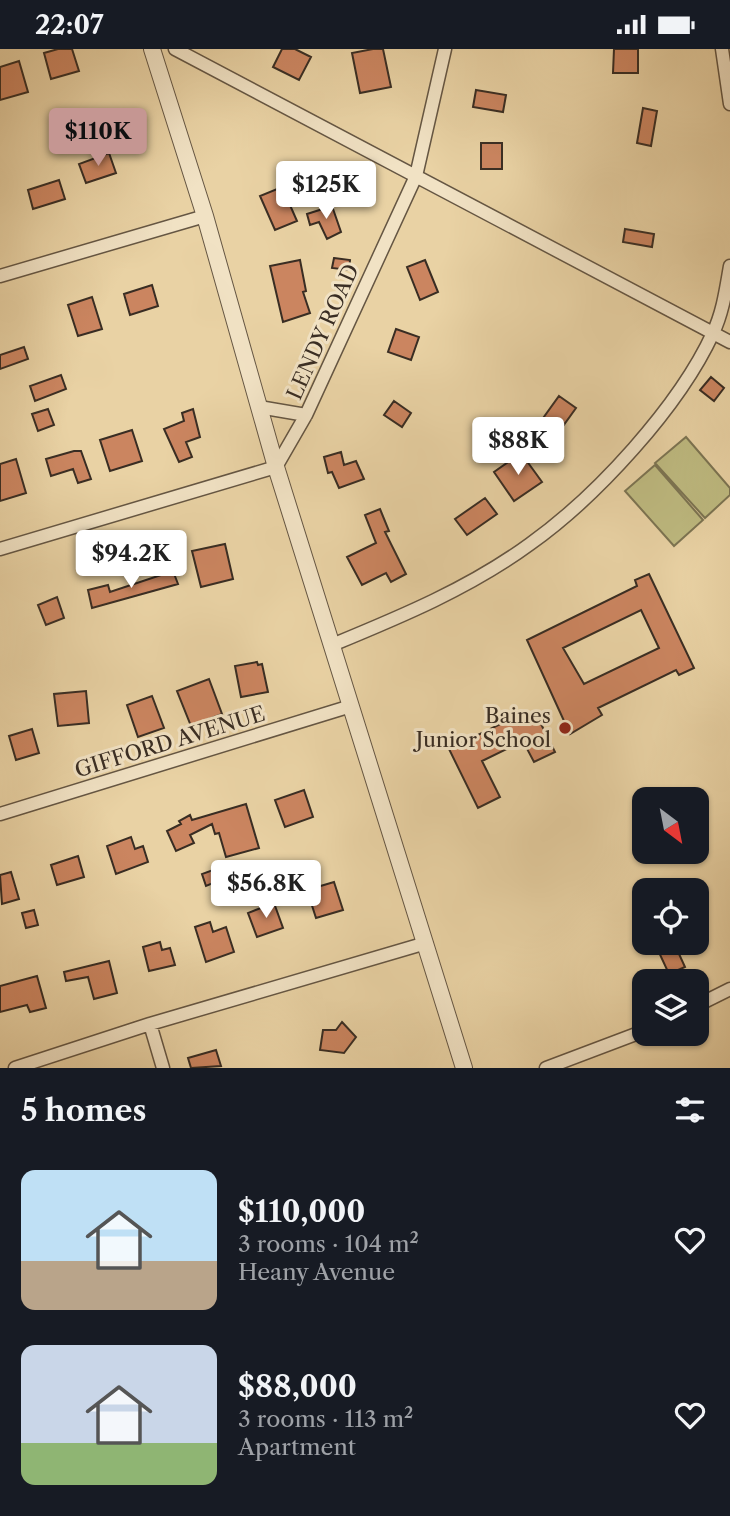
<!DOCTYPE html>
<meta charset="utf-8">
<style>
:root{--surface:#171b24;--page:#242831;--text:#f1f3f6;--muted:#9ea1a6;--accent:#c59692}
body{margin:0;font-family:"Libre Caslon Text",serif;background:var(--page);color:var(--text);height:100vh;display:flex;flex-direction:column;font-size:26px;white-space:nowrap}
*{box-sizing:border-box;margin:0}
p{font-size:23px;color:var(--muted)}
.icon{flex:none;width:38px;height:38px;fill:none;stroke:currentColor;stroke-width:2;stroke-linecap:round;stroke-linejoin:round}
.map{position:relative;height:1019px;overflow:hidden}
.drawer{display:flex;flex-direction:column;background:var(--surface);flex:1}
.drawer>*{flex:none}
.needle{width:46px;rotate:148deg}
.controls{position:absolute;left:632px;top:738px;display:grid;gap:14px}
.controls a{display:grid;place-items:center;width:77px;height:77px;border-radius:14px;background:var(--surface);box-shadow:0 2px 5px #0004;font-size:35px}
.price{position:absolute;translate:-50% -60px;padding:0 16px;border-radius:7px;background:#fff;color:#222;font-size:23px;line-height:46px;filter:drop-shadow(0 2px 4px #0008)}
.price::after{content:'';position:absolute;left:50%;top:42px;width:21px;height:16px;margin-left:-10px;background:inherit;clip-path:polygon(0 0,100% 0,50% 100%)}
.price.selected{background:var(--accent);color:#111}
ul{padding:0;list-style:none}
li{display:flex;align-items:center;gap:21px;height:175px;padding:0 21px}
li span{display:grid;place-items:center;flex:none;width:196px;height:140px;border-radius:14px;color:#555}
li>.icon{margin-inline-start:auto}
span .icon{width:84px;height:84px;fill:#fffc;stroke-width:1}
li b{font-size:30px}
h2{display:flex;justify-content:space-between;align-items:center;height:84px;padding:0 21px;font-size:30px}
.status{display:flex;justify-content:space-between;align-items:center;height:49px;padding:0 35px;background:var(--surface);direction:ltr}
.status svg{height:19px;fill:currentColor}
.map>svg:first-child{display:block}
.green{fill:#beba80;stroke:#7c7452;stroke-width:2}
.building{fill:#cb8560;stroke:#392d23;stroke-width:2;fill-rule:evenodd}
.lines{fill:none;stroke-linecap:round;stroke-linejoin:round}
.minor-casing{stroke:#655643;stroke-width:15}
.tertiary-casing{stroke:#655643;stroke-width:18}
.minor{stroke:#f1e2c4;stroke-width:12}
.tertiary{stroke:#f1e2c4;stroke-width:16}
.poi-dot{fill:#8f2418;stroke:#f1e2c4;stroke-width:2.5}
.labels{text-anchor:middle;stroke-width:6;stroke-linejoin:round;paint-order:stroke}
.street-label{font-size:21px;fill:#392d23;stroke:#f1e2c4}
.poi-label{font-size:21px;fill:#392d23;stroke:#f1e2c4;text-anchor:end}
</style>
<div class="status"><b>22:07</b><svg viewBox="0 0 49 12"><path d="M0 12V9h3v3zM5 12V6h3v6zM10 12V3h3v9zM15 12V0h3v12zM26 1h20v11H26zM47 4h2v5h-2z"/></svg></div>
<div class="map">
<svg width="730" height="1019" viewBox="0 0 730 1019">
<rect width="100%" height="100%" fill="#e9d2a4"/>
<filter id="stains"><feTurbulence type="fractalNoise" baseFrequency=".00286" numOctaves="4"/><feColorMatrix values="0 0 0 0 .2 0 0 0 0 .09 0 0 0 0 .02 0 0 0 .5 -.17"/></filter>
<radialGradient id="worn" r=".72"><stop offset=".6" stop-color="#630" stop-opacity="0"/><stop offset="1" stop-color="#630" stop-opacity=".3"/></radialGradient>
<path class="green" d="M686,388L730,439V446L705,469L655,414Z
M655,416L703,471L674,497L625,442Z"/>
<path class="building" d="M58,0H72L79,22L51,30L44,4Z
M282,0H295L311,8L299,31L273,18Z
M373,0H383L391,38L360,44L352,4Z
M614,0H638V24H613Z
M19,12L28,43L0,51V18Z
M476,41L506,46L503,63L473,58Z
M643,59L657,62L651,97L637,94Z
M481,94H502V120H481Z
M109,104L116,124L86,134L79,115Z
M59,131L65,150L33,160L28,141Z
M282,138L297,172L275,181L260,147Z
M332,157L341,183L327,190L319,173L310,176L307,165Z
M625,180L654,185L652,198L623,193Z
M334,209L350,211L349,221L332,219Z
M300,211L306,242L303,243L310,264L283,273L270,217Z
M425,211L438,243L420,251L407,218Z
M152,236L158,257L130,266L124,245Z
M92,248L102,280L78,287L68,256Z
M396,280L419,288L411,311L388,303Z
M24,298L28,310L0,320V306Z
M61,326L66,340L35,352L30,337Z
M711,328L724,339L714,352L700,341Z
M559,347L576,359L558,384L541,372Z
M394,352L411,364L402,378L384,366Z
M48,360L54,376L38,382L32,365Z
M193,360L200,388L186,393L192,408L179,413L164,380L184,372L182,364Z
M132,381L142,412L110,422L100,391Z
M74,402H81L91,430L78,434L73,420L51,427L46,410Z
M341,403L344,416L356,412L364,430L339,439L332,423L328,424L324,408Z
M521,404L542,433L514,452L494,423Z
M16,410L26,444L0,452V415Z
M485,449L497,465L467,486L455,470Z
M380,460L389,482L385,483L406,525L391,533L386,524L362,536L347,508L376,494L365,466Z
M225,495L233,530L201,538L192,502Z
M173,522L178,535L92,559L88,541L108,536L110,543Z
M649,525L694,619L679,626L676,621L598,659L602,666L570,685L527,591L637,537L635,531ZM641,561L659,599L584,635L563,599Z
M57,548L64,569L46,576L38,556Z
M257,613L258,616L262,615L268,643L241,648L235,617Z
M209,630L222,665L191,677L177,642Z
M86,642L89,674L58,677L54,645Z
M152,647L164,679L138,688L127,656Z
M537,667L555,703L534,713L523,692L482,712L500,748L478,759L449,700L515,668L519,676Z
M32,680L39,704L16,711L9,687Z
M304,741L313,768L285,778L275,751Z
M246,755L259,799L226,808L219,784L215,785L212,775L190,786L194,794L176,802L167,782L181,775L179,772L190,766L192,771Z
M131,788L135,800L143,797L148,813L116,825L107,797Z
M78,807L84,828L57,836L51,816Z
M235,813L240,823L206,837L202,825Z
M11,823L19,850L2,855L0,826Z
M334,833L343,861L316,869L307,841Z
M274,854L283,879L257,888L248,864Z
M34,861L38,876L26,879L22,864Z
M210,873L213,883L226,878L234,903L206,913L195,878Z
M160,893L162,901L170,899L175,916L149,922L143,898Z
M662,894H674L685,918L669,925L656,897Z
M109,912L117,944L94,950L88,928L66,932L64,923Z
M37,927L46,959L30,963L27,956L0,963V937Z
M342,973L356,988L344,1004L320,1001L323,981H336Z
M216,1001L221,1017L191,1019L188,1009Z"/>
<g class="lines">
<g class="minor-casing">
<path id="minor" d="M175,0L730,293
M722,0L730,55
M0,227L205,167
M259,358L306,366
M0,500L276,418L306,366L416,127L445,0
M332,596C400,568 470,539 530,495C596,448 679,358 713,284C723,263 726,240 730,217
M0,765L351,657
M696,957L730,940
M150,975L163,1019
M15,1019L150,975L426,894
M546,1019L644,982"/>
</g>
<g class="tertiary-casing">
<path id="tertiary" d="M152,0L205,167L276,418L464,1019"/>
</g>
<use href="#minor" class="minor"/>
<use href="#tertiary" class="tertiary"/>
</g>
<circle class="poi-dot" cx="565" cy="679" r="7"/>
<g class="labels">
<g class="street-label">
<text transform="translate(323 283) rotate(-66)" y="7">LENDY ROAD</text>
<text transform="translate(170 693) rotate(-17)" y="7">GIFFORD AVENUE</text>
</g>
<g class="poi-label">
<text x="551" y="674">Baines<tspan x="551" dy="24">Junior School</tspan></text>
</g>
</g>
<rect width="100%" height="100%" filter="url(#stains)"/>
<rect width="100%" height="100%" fill="url(#worn)"/>
</svg>
<div class="controls">
<a><svg class="needle" viewBox="-14 -14 28 28"><path d="M0-13l5 13h-10z" fill="#e53935"/><path d="M0 13l5-13h-10z" fill="#9ea1a6"/></svg></a>
<a><svg class="icon" aria-label="locate" viewBox="0 0 24 24"><circle cx="12" cy="12" r="6"/><path d="M12 2v4M12 18v4M2 12h4M18 12h4"/></svg></a>
<a><svg class="icon" aria-label="layers" viewBox="0 0 24 24"><path d="M12 4l9 5-9 5-9-5zM3 14l9 5 9-5"/></svg></a>
</div>
<b class="price selected" style="left:98px;top:119px">$110K</b>
<b class="price" style="left:326px;top:172px">$125K</b>
<b class="price" style="left:518px;top:428px">$88K</b>
<b class="price" style="left:131px;top:541px">$94.2K</b>
<b class="price" style="left:266px;top:871px">$56.8K</b>
</div>
<section class="drawer">
<h2>5 homes<svg class="icon" aria-label="filters" viewBox="0 0 24 24"><path d="M4 7h16M4 17h16"/><circle cx="9" cy="7" r="2"/><circle cx="15" cy="17" r="2"/></svg></h2>
<ul>
<li><span style="background:linear-gradient(#bfe0f5 65%,#b9a48a 0)"><svg class="icon" aria-label="home" viewBox="0 0 24 24"><path d="M3 11l9-7 9 7M6 9v11h12V9"/></svg></span><div><b>$110,000</b><p>3 rooms · 104 m²</p><p>Heany Avenue</p></div><svg class="icon" aria-label="heart" viewBox="0 0 24 24"><path d="M12 20l-8-8c-3-5 5-10 8-4 3-6 11-1 8 4z"/></svg></li>
<li><span style="background:linear-gradient(#c9d6e8 70%,#8fb573 0)"><svg class="icon" aria-label="home" viewBox="0 0 24 24"><path d="M3 11l9-7 9 7M6 9v11h12V9"/></svg></span><div><b>$88,000</b><p>3 rooms · 113 m²</p><p>Apartment</p></div><svg class="icon" aria-label="heart" viewBox="0 0 24 24"><path d="M12 20l-8-8c-3-5 5-10 8-4 3-6 11-1 8 4z"/></svg></li>
</ul>
</section>
